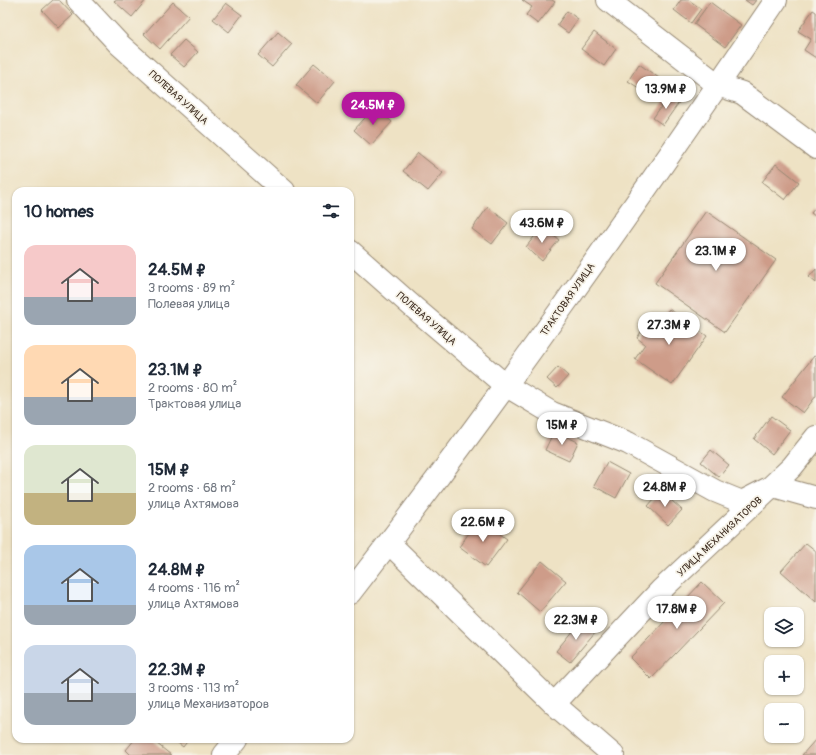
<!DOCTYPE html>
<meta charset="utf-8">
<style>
:root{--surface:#fff;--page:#f6f6f7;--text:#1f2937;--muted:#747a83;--accent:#b5179e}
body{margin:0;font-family:Pangolin,sans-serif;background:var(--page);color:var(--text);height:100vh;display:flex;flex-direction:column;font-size:15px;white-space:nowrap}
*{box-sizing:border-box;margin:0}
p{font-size:13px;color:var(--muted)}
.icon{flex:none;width:22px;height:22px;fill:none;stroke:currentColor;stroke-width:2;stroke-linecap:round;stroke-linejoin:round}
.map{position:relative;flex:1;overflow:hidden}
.details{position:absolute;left:12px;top:187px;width:342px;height:556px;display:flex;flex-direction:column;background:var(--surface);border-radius:12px;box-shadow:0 1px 3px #0004}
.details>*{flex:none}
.buttons{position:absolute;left:764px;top:607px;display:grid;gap:8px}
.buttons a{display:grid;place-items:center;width:40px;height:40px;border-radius:8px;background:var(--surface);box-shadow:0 1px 3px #0004;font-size:20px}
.price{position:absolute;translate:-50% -34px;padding:0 9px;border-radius:14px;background:#fff;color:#222;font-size:13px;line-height:26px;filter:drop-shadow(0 1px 2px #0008)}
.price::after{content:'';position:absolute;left:50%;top:24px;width:12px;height:9px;margin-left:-6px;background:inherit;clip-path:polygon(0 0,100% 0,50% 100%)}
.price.current{background:var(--accent);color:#fff}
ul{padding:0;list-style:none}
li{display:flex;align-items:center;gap:12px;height:100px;padding:0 12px}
li span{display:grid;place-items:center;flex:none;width:112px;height:80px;border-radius:12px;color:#555}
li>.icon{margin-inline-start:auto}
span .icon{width:48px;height:48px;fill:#fffc;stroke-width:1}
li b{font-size:17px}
h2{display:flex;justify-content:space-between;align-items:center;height:48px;padding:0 12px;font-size:17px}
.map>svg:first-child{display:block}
.building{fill:#ce9c89}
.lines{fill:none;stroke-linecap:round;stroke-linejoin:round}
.minor-casing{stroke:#948671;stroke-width:24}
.minor{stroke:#fff;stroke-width:22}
.labels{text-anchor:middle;stroke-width:3.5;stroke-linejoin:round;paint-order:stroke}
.street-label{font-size:10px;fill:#3b2a1e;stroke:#f7f3e8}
</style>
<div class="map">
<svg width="816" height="755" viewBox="0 0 816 755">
<rect width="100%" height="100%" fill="#f7f3e8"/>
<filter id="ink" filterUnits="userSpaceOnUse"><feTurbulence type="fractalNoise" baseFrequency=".025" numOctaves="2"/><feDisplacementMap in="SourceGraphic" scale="8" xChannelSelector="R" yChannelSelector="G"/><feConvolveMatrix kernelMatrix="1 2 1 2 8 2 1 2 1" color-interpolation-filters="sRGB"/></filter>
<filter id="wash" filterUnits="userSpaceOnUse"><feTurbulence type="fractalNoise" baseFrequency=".012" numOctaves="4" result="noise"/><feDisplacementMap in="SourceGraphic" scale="16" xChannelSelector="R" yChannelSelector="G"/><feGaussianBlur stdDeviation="0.9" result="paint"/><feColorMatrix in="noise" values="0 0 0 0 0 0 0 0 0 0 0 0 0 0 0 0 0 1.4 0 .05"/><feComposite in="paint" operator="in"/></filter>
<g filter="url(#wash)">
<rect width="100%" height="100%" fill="#eee2c4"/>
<g id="blocks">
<path class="building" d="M53,0H59L73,15L59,28L42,10Z
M115,0H146L132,17L114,1Z
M522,0H552L555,2L538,24L526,15L532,7Z
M681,0H689L701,9L691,23L674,10Z
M745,0H756L752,5Z
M173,2L189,16L160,49L144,34Z
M710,2L741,25L725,47L694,24Z
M226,3L242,15L229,32L213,19Z
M813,10L816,12V58L804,50L811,39L798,31Z
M567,11L578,19L568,33L557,25Z
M278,32L292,44L272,67L258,55Z
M594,32L616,49L604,66L581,49Z
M184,40L198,52L184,67L170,55Z
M314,64L335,81L317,103L296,85Z
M639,64L659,78L648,94L628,81Z
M670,94L680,101L663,125L653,118Z
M375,107L392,122L371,145L354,130Z
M418,153L443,173L428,191L403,171Z
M776,164L799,182L785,200L762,182Z
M488,207L508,223L492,244L472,229Z
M816,207V217L811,213Z
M706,211L776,260L725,332L655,283Z
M542,227L559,240L542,261L526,247Z
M816,269V283L809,277Z
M669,309L707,336L672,385L635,359L645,344L637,338L649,320L658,326Z
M814,356L816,357V396L803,413L782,397Z
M558,367L568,376L557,388L547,379Z
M771,416L790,430L772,454L754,439Z
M554,431L578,442L569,461L545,450Z
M711,450L729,465L719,477L701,462Z
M607,462L629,474L616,498L594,486Z
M661,491L682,510L668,525L648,506Z
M479,519L507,539L486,567L459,547Z
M806,543L816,551V602L781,571Z
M542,561L566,581L540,612L517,592Z
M702,582L724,603L651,679L630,658Z
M582,619L596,631L570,662L556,651Z
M135,739H151L171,755H131L126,750Z
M173,739H189L183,747Z
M816,739V755H802Z"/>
</g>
</g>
<g filter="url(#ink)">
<use href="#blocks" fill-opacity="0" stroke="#948671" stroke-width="1"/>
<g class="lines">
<g class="minor-casing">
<path id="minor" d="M78,0L119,44L284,191
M608,0L718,85L742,93L816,148
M350,251L412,306L505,385L552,413L628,443L715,491L742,502L773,486L816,498
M389,543L554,704L613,755
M350,593C499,401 639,201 776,0
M554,704L661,590L792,467L816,437
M224,755L237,739"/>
</g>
<use href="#minor" class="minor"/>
</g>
</g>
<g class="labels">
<g class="street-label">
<text transform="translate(179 97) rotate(42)" y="4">ПОЛЕВАЯ УЛИЦА</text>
<text transform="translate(567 299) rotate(-55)" y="4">ТРАКТОВАЯ УЛИЦА</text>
<text transform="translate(427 318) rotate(41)" y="4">ПОЛЕВАЯ УЛИЦА</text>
<text transform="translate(719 536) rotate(-43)" y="4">УЛИЦА МЕХАНИЗАТОРОВ</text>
</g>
</g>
</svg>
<div class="buttons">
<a><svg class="icon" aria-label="layers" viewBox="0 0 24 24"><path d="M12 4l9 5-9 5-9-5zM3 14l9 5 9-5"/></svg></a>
<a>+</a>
<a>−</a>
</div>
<b class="price" style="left:666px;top:110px">13.9M ₽</b>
<b class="price current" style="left:373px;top:126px">24.5M ₽</b>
<b class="price" style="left:542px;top:244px">43.6M ₽</b>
<b class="price" style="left:716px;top:272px">23.1M ₽</b>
<b class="price" style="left:669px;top:346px">27.3M ₽</b>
<b class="price" style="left:562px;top:446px">15M ₽</b>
<b class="price" style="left:665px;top:508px">24.8M ₽</b>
<b class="price" style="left:483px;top:543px">22.6M ₽</b>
<b class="price" style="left:677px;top:630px">17.8M ₽</b>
<b class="price" style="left:576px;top:641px">22.3M ₽</b>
<section class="details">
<h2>10 homes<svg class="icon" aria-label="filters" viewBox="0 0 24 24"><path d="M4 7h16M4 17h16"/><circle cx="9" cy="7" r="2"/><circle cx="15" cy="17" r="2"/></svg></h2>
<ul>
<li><span style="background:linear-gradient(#f6c9c9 65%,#9aa5b1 0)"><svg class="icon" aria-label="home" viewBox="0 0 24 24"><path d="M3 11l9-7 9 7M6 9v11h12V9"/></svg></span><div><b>24.5M ₽</b><p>3 rooms · 89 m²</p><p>Полевая улица</p></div></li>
<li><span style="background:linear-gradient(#ffd9b3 65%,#9aa5b1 0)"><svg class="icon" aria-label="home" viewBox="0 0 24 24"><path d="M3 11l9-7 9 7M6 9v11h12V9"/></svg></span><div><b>23.1M ₽</b><p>2 rooms · 80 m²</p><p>Трактовая улица</p></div></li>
<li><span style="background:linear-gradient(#dfe7d0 60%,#c2b280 0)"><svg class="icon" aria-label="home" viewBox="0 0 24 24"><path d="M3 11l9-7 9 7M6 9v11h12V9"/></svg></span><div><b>15M ₽</b><p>2 rooms · 68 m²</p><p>улица Ахтямова</p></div></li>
<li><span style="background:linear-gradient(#a9c7e8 75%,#9aa5b1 0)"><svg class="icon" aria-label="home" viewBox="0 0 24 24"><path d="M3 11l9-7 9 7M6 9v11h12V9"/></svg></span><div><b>24.8M ₽</b><p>4 rooms · 116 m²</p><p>улица Ахтямова</p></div></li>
<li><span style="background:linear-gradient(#c9d6e8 60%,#9aa5b1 0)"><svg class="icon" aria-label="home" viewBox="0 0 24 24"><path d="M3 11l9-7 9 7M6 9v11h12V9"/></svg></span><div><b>22.3M ₽</b><p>3 rooms · 113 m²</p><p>улица Механизаторов</p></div></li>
</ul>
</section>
</div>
